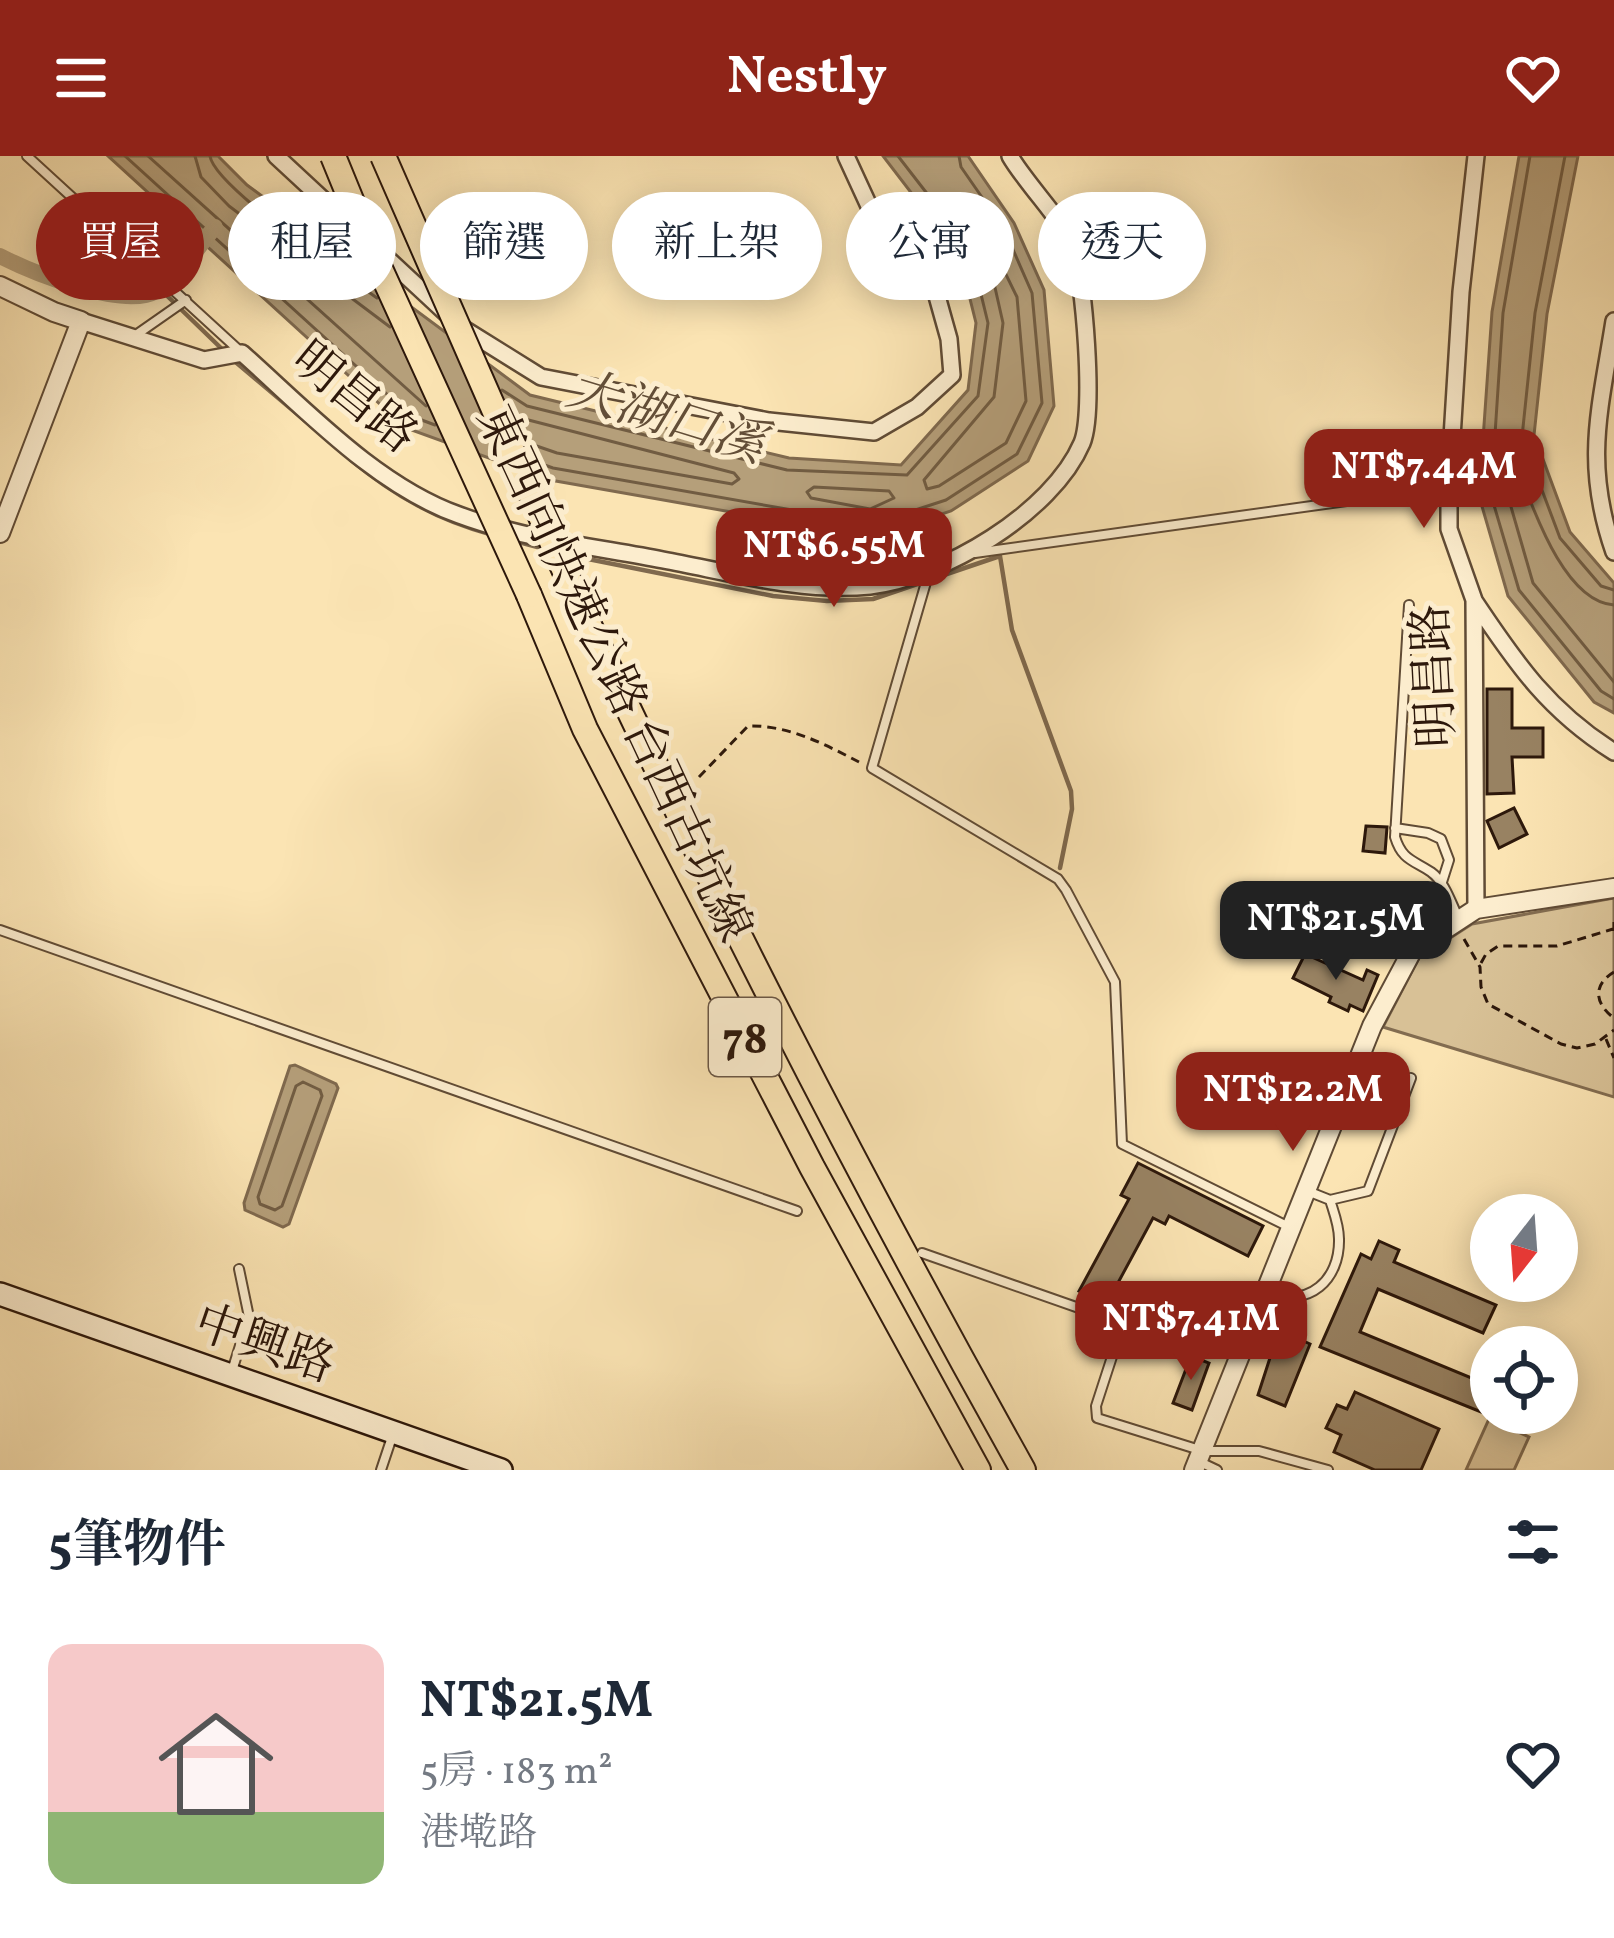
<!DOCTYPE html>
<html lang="zh-TW">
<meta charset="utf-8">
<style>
:root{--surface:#fff;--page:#f2f2f3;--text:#1f2937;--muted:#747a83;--accent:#8f2418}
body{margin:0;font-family:Vollkorn,"Noto Serif TC",serif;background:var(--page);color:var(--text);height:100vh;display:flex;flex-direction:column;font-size:45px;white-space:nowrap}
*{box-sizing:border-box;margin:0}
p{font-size:39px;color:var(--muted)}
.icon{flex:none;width:66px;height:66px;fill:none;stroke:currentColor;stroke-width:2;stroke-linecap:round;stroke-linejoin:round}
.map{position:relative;height:1314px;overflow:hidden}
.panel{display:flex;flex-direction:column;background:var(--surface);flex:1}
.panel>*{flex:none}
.hud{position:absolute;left:36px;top:36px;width:1542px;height:108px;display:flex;gap:24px}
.needle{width:78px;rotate:197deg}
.fabs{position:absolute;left:1470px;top:1038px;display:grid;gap:24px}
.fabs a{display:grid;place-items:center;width:108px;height:108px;border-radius:50%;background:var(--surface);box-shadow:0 6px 30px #0003;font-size:60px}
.price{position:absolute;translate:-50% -102px;padding:0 27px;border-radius:24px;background:var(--accent);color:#fff;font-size:39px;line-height:78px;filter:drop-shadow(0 3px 6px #0008)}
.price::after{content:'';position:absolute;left:50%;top:72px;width:36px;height:27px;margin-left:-18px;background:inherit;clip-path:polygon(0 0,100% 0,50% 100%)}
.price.active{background:#222;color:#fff}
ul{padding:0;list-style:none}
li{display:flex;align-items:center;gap:36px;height:300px;padding:0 48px}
li span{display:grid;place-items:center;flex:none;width:336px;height:240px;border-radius:24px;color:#555}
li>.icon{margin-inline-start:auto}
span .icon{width:144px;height:144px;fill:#fffc;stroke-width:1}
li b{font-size:51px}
h2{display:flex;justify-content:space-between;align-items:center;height:144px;padding:0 48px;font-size:51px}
.tag{padding:0 42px;border-radius:54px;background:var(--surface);box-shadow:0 6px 30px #0003;font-size:42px;line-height:108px}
.tag.active{background:var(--accent);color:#fff}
header{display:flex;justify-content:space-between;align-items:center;height:156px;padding:0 48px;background:var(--accent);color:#fff;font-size:54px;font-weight:700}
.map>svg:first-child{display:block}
.green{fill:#d8c196;stroke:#826c50;stroke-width:3}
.water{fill:#b59f7a;stroke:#7f694e;stroke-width:3}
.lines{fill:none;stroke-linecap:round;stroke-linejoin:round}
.shore{stroke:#715c42;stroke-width:3}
.stream{stroke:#7f694e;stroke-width:4.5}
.canal{stroke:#b59f7a;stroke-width:16}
.building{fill:#988262;stroke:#2d180b;stroke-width:3}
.service-casing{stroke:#604b35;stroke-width:12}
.minor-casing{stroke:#604b35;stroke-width:20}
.tertiary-casing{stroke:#604b35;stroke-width:22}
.secondary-casing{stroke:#2d180b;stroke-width:26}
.trunk-casing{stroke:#2d180b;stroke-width:28}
.path{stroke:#2d180b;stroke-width:3;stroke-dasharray:9 6;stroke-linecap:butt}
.service{stroke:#fcedce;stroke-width:8}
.minor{stroke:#fcedce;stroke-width:15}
.tertiary{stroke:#fcedce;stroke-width:18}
.secondary{stroke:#fcedce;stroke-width:21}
.trunk{stroke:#fbe4b3;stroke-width:24}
.trunk-bridge-casing{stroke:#2d180b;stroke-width:28;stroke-linecap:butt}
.trunk-bridge{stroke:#fbe4b3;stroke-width:24}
.labels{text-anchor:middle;stroke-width:10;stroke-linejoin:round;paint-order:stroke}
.shield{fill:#fcedce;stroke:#6b5846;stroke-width:3}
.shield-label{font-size:45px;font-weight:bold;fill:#2d180b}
.street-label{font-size:48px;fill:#2d180b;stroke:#fcedce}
.water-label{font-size:51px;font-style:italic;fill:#634e37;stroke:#fcedce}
</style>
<header><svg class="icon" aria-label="menu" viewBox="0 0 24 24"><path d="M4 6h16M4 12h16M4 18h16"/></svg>Nestly<svg class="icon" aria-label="heart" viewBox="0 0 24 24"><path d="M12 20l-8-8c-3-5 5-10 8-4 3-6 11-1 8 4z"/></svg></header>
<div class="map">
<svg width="1614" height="1314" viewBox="0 0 1614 1314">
<rect width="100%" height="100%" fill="#fbe4b3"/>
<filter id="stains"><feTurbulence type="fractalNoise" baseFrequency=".00167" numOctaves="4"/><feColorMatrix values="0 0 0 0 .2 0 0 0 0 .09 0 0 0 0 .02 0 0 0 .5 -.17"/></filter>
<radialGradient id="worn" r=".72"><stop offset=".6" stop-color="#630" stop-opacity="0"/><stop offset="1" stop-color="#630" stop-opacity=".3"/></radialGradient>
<path class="green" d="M1614,742V941L1383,871L1419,802L1472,768Z
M1489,1263L1529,1281L1514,1314H1466Z"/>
<path class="water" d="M108,0H218L247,29L530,239L789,302L901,309L968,234L976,167L959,99L883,0H968L1014,67L1044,134L1054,250L1028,305L951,355L873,381L550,324L406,272Z
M1519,0H1578L1547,158L1534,279L1570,376L1614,427V557L1594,546L1508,440L1479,340L1492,156Z
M295,909L336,928L338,932L289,1068L283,1071L245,1054L244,1047L290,910Z"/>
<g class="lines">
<path class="shore" d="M125,0L411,260L435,269
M148,0L426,250
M195,0L201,21L229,50L390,171
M210,0C214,30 346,119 377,142
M1530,0L1503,157L1491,339L1519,434L1601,535L1614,543
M1565,0L1535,157L1522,281L1560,382L1601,430L1614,434
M996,98L1017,141L1026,245L1006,287L939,330L927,333L924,324L994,241L1003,167L989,105Z
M502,234L527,250L787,314L907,319L978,240L988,167L970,93L898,0
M513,260L734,317L739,323L732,328L557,297L525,286
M533,305L553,312L872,368L946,344L1017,298L1042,247L1032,137L1004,73L961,11L959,0
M814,331L889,335L894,342L870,353L811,342L807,336Z
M1614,449C1565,446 1534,355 1519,316L1510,314L1507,337L1533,427L1614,526
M303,926L320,934L322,940L282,1050L275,1054L260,1048L258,1041L296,930Z"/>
<path class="stream" d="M159,132L224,195
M232,203L315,273
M351,304C395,340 437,364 493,379
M515,385L545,393
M568,399L773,440L827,445L873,443L1000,400L1012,474L1071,635L1072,653L1060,712"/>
<path class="canal" d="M0,100C31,116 124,154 156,135C180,120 197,92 215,71"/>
</g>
<path class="building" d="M1487,533H1512V572H1543V601H1512L1514,637L1487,638Z
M1514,652L1527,678L1499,692L1487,665Z
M1366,670L1387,671L1385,697L1363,695Z
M1305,798L1363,824L1367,814L1378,819L1363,855L1350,849L1348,855L1329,846L1331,841L1293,822Z
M1138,1007L1263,1070L1248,1100L1169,1060L1165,1068L1153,1062L1106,1149L1079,1135L1129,1043L1121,1039Z
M1379,1085L1399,1094L1394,1106L1496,1149L1483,1177L1378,1133L1360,1176L1491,1230V1260L1320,1191L1361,1098L1371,1103Z
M1279,1174L1310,1188L1285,1250L1258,1239Z
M1191,1200L1209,1207L1192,1254L1173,1247Z
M1355,1236L1439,1273L1421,1314H1375L1334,1296L1341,1279L1326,1272L1337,1249L1347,1253Z"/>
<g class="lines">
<g class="service-casing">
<path id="service" d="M27,0L242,197
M133,181L186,144
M975,397L1447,331
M929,416L872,612L1058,723L1066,734L1115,826L1122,988L1291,1072
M1409,449L1395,681C1402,704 1413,704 1431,716C1445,726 1451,747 1458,761
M1395,672L1428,677L1441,683L1449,704L1442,726
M0,774L797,1055
M1330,1044L1368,1035L1411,922
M922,1097L1116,1165L1121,1173L1096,1250L1097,1262L1203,1295H1259L1328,1314
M1269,1136C1309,1152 1340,1124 1339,1083C1339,1069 1334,1057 1330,1044L1310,1036
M231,1218L249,1161L239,1113
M1198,1305L1217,1314
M381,1314L392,1281"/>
</g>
<g class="minor-casing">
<path id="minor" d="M276,0L358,76
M376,92L446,157
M81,165L204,204L242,197C306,254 377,330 459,359C523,383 596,391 663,404C729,416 802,437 870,430C942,422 1052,357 1082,287C1095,256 1084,122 1073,89C1066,69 1024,25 1010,0
M1614,165C1600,254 1583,307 1614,396
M464,173L541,221L769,265L874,276L917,251L952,219L949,183L935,133L881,76L846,0
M1475,446C1517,509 1549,555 1614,596
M1476,753L1474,444L1449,373V330L1461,136L1476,0"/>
</g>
<g class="tertiary-casing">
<path id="tertiary" d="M0,130L54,156L81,165L0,377
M1194,1314L1372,870L1412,795L1476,753L1614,732"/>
</g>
<g class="secondary-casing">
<path id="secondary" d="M0,1138L501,1314"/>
</g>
<g class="trunk-casing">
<path id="trunk" d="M529,439L585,573L812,1011L978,1314
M581,452C717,745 865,1032 1023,1314"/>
</g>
<path class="path" d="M699,621L748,570C789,569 824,588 859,606
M1614,766V778
M1464,783L1480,811L1481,831L1488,848L1561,888L1577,892L1595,888L1614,874
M1481,807L1486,798L1498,790H1557L1613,773
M1614,816C1592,829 1595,848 1614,862
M1606,883L1614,902"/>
<use href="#service" class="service"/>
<use href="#minor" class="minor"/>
<use href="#tertiary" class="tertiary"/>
<use href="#secondary" class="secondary"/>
<use href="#trunk" class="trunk"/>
<g class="trunk-bridge-casing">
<path id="trunk-bridge" d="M333,0L371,93L529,439
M383,0L581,452"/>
</g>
<use href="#trunk-bridge" class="trunk-bridge"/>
</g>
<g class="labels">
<rect class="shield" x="709" y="842" width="72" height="78" rx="9"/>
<g class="shield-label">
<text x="745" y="897">78</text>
</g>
<g class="street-label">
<text transform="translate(356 240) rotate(39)" y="17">明昌路</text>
<text transform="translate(616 517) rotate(65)" y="17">東西向快速公路 台西古坑線</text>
<text transform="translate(1432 520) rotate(-93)" y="17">明昌路</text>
<text transform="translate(265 1186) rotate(19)" y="17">中興路</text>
</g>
<g class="water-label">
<text transform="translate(667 259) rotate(17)" y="18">大湖口溪</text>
</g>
</g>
<rect width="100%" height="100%" filter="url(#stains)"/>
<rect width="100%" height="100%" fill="url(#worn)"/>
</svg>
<div class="fabs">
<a><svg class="needle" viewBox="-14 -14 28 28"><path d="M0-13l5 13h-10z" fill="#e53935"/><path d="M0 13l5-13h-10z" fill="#747a83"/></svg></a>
<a><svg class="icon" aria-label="locate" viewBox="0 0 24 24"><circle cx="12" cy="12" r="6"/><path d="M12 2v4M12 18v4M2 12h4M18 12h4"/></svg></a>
</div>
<b class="price" style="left:1424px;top:375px">NT$7.44M</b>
<b class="price" style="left:834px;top:454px">NT$6.55M</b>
<b class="price active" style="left:1336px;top:827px">NT$21.5M</b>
<b class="price" style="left:1293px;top:998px">NT$12.2M</b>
<b class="price" style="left:1191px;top:1227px">NT$7.41M</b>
<div class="hud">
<a class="tag active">買屋</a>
<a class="tag">租屋</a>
<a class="tag">篩選</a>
<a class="tag">新上架</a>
<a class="tag">公寓</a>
<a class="tag">透天</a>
</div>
</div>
<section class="panel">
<h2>5筆物件<svg class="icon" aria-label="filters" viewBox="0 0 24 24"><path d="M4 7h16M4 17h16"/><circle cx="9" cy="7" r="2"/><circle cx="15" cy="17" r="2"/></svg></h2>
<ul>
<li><span style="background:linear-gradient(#f6c9c9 70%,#8fb573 0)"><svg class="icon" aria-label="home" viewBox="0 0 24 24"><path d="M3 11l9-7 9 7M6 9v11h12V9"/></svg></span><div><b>NT$21.5M</b><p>5房 · 183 m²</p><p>港墘路</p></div><svg class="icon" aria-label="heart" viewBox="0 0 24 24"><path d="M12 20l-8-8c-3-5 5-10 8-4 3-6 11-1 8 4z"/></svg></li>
</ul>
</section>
